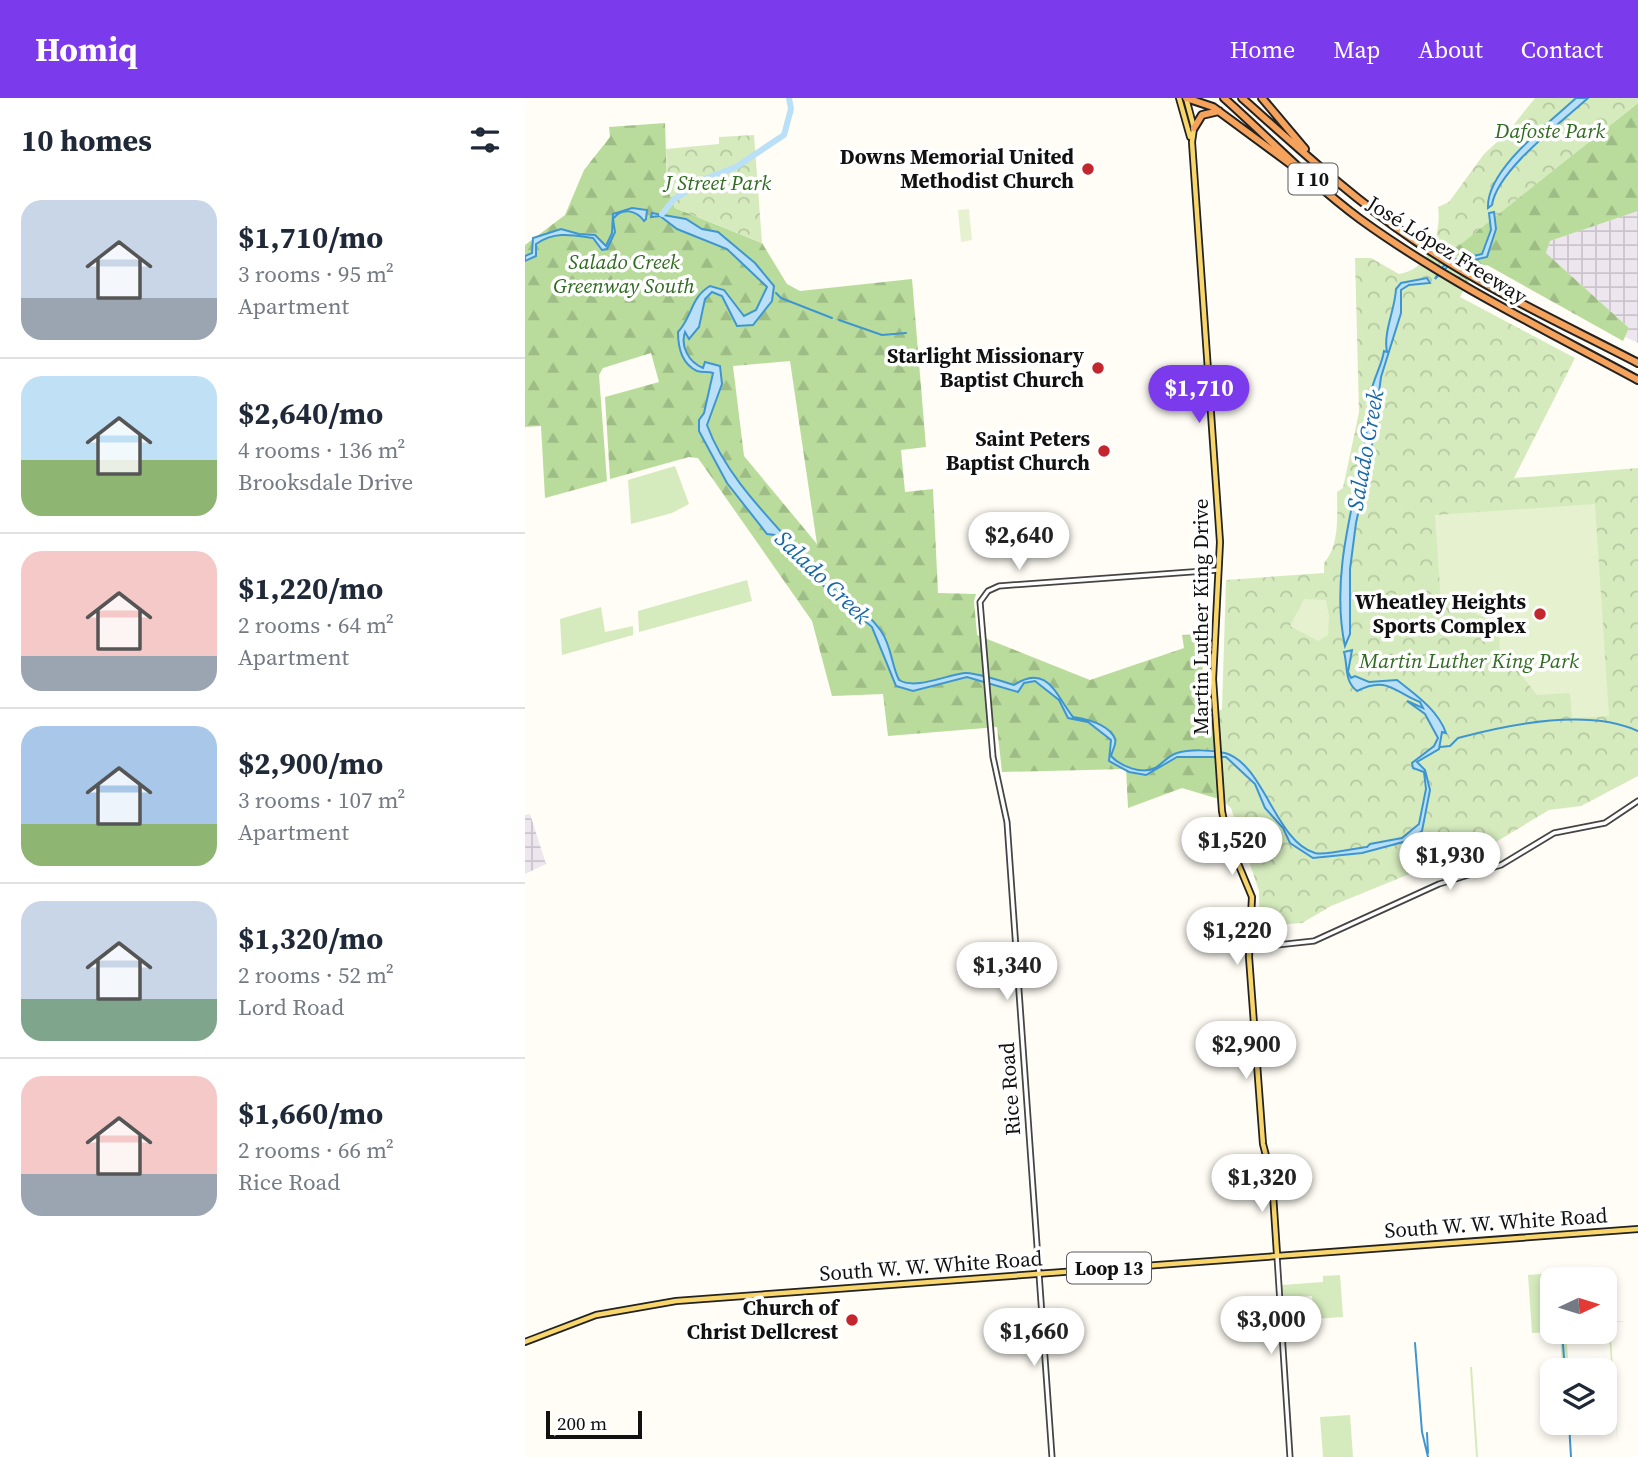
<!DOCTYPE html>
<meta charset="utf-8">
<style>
:root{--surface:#fff;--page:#f6f6f7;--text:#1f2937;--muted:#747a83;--line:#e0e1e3;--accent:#7c3aed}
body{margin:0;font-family:"Source Serif 4",serif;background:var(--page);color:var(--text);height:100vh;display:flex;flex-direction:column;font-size:26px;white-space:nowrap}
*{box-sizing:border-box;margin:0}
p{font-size:23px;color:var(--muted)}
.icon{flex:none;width:38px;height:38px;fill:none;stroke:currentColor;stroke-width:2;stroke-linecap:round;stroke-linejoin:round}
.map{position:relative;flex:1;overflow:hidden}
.side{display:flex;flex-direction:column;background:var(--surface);width:525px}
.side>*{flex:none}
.needle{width:46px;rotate:86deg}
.buttons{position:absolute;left:1015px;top:1169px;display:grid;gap:14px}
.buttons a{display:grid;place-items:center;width:77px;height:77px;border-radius:14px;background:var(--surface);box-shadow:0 4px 10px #0003;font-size:35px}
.scale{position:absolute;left:21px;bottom:18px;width:96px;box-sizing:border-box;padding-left:7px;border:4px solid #111;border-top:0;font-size:19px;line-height:24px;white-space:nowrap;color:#111;-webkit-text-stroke:5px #fff;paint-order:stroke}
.price{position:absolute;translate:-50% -60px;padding:0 16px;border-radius:24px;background:#fff;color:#222;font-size:23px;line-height:46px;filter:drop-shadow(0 2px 4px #0008)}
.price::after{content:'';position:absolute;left:50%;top:42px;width:21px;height:16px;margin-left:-10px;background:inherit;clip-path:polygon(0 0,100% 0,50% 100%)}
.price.selected{background:var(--accent);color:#fff}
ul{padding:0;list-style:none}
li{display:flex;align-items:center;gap:21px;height:175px;padding:0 21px}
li+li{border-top:2px solid var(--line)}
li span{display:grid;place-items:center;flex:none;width:196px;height:140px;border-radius:21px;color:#555}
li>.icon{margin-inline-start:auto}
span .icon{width:84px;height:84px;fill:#fffc;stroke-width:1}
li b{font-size:30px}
h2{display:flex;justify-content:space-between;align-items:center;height:84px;padding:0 21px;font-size:30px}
header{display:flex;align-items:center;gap:42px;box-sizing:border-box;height:98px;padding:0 35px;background:var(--accent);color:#fff}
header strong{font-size:33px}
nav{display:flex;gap:38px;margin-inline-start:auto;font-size:24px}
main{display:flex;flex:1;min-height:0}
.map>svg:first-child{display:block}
.industrial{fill:url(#industrial-grid)}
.grass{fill:#d5ebbd}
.forest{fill:url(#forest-firs);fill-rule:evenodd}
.park{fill:url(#park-crowns)}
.pitch{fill:#e6f2cf}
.water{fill:#b9e0f7;stroke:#3f96cf;stroke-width:2}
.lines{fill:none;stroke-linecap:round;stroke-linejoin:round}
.stream{stroke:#3f96cf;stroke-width:2}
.river{stroke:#b9e0f7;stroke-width:6}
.minor-casing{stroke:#444;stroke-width:7}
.major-casing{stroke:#222;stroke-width:8}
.highway-casing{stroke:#222;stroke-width:10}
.minor{stroke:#fff;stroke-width:3.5}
.major{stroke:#f9d66b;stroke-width:4.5}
.highway{stroke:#f5a25d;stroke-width:6}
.poi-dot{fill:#c4262e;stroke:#fff;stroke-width:2.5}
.labels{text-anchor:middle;stroke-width:7;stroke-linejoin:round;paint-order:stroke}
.shield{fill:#fff;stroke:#585858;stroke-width:2}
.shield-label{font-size:19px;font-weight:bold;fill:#111}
.park-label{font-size:21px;font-style:italic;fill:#2f6b1f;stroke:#fff}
.poi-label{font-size:21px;font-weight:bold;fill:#111;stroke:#fff;text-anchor:end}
.street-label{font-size:21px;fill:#111;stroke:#fff}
.water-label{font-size:23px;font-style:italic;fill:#1768a6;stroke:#fff}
</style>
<header>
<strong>Homiq</strong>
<nav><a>Home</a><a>Map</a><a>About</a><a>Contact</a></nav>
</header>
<main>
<section class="side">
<h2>10 homes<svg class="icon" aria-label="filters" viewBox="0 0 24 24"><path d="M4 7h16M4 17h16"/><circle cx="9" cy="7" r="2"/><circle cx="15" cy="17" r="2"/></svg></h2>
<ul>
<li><span style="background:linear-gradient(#c9d6e8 70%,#9aa5b1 0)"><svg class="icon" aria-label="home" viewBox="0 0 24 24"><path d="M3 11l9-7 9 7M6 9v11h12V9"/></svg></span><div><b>$1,710/mo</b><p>3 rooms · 95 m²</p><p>Apartment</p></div></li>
<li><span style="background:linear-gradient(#bfe0f5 60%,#8fb573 0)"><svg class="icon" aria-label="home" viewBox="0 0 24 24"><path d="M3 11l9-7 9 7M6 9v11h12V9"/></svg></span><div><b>$2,640/mo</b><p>4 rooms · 136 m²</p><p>Brooksdale Drive</p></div></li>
<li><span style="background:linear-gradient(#f6c9c9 75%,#9aa5b1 0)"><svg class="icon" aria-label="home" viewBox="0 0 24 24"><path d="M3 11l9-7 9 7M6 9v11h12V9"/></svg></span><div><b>$1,220/mo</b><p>2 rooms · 64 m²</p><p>Apartment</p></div></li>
<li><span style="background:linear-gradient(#a9c7e8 70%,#8fb573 0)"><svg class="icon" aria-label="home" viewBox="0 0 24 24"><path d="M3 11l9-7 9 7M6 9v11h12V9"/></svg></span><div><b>$2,900/mo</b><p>3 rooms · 107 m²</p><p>Apartment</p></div></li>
<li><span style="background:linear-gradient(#c9d6e8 70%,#7fa58c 0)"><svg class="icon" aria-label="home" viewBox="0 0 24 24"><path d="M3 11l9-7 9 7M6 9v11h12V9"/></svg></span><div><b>$1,320/mo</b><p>2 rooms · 52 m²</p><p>Lord Road</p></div></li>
<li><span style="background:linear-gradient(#f6c9c9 70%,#9aa5b1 0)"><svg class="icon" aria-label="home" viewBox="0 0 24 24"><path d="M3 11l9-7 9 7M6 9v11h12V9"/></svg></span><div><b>$1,660/mo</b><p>2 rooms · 66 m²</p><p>Rice Road</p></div></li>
</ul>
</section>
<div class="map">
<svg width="1113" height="1359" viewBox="0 0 1113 1359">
<defs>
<pattern id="industrial-grid" width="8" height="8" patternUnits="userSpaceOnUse" patternTransform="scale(1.75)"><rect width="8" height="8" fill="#eee6ef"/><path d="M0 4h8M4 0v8" fill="none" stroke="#cbc4cc"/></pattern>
<pattern id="forest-firs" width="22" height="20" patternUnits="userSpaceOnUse" patternTransform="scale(1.75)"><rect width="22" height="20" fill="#b9dc9c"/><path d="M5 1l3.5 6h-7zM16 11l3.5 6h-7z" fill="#9ebc85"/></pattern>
<pattern id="park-crowns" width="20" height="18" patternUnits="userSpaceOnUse" patternTransform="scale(1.75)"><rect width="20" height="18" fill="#d5ebbd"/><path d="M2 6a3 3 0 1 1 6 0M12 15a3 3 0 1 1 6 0" fill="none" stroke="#b6c8a1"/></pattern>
</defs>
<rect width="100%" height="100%" fill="#fffdf5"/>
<path class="industrial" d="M1113,113V245L1100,239L1104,230L1021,155L1025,143Z
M5,716L21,766L0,776V717Z"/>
<path class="grass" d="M150,368L164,406L147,415L106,426L103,382Z
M222,482L227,503L114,534L113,513Z
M76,509L80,534L108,528V537L37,557L35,521Z
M1029,1175L1027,1234H1032L1007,1235L1003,1177Z
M815,1177L818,1219L789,1221L787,1198L758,1200L757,1187L798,1184V1178Z
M1103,1223L1085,1225L1093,1351L1083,1225L1080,1224Z
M1035,1234H1041L1044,1272H1037Z
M945,1269H947L953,1359H951Z
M825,1317L828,1359H798L795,1319Z"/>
<path class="forest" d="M1113,5V113L1025,143L1021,155L1104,230L1098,243L962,167L952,168L925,154Z
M140,25L142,90L150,110L237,145L262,186L275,193L387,181L401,349L376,352L380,394L408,391L413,495L451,496L449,503L452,537L565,582L659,550L657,537L680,536L676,594L681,610L690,615L697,702L657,690L603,710L601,671L477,674L472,629L363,638L358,596L307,598L287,523L173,360L164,359L85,381L80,299L134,284L126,255L78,270L74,277L82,383L20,400L16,328L0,329V147L40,117L59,72L85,39L84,29ZM265,263L292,446L219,358L208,268Z"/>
<path class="park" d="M1010,0H1113V5L926,154L952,168L935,199L1050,260L989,380L1113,370V678L1056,708L1024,712L971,744L931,757L806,808L777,825L735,828L734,793L706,710L697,702L690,615L697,611L701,482L799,475V465C815,447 812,417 812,394L818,390L834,314L830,160H846L874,176C904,172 917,135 913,109L924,104L959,56L983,34Z
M229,37L237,145L150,110L142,90L141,51L194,46V39Z"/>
<path class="pitch" d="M444,111L447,142L436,144L433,112Z
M1070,406L1084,618L1047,620L1045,595L1012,597L975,551L973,528L932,504L916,505L910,417Z
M779,501L801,502L804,518L803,537L793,543L765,528Z"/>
<path class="water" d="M1051,0H1063C1038,23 972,72 967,107L963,110C961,72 1024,25 1051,0Z
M107,110L122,112L121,121L119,123C111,112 97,109 88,121L90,134L82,151L77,152L68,140C47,137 30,133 11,146V158L0,163V158L7,155L8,140L36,131L54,136L70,137L81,148L87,135L88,116Z
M969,114L971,131L962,159L923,168L910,181C921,156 935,162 957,156L966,132L964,115Z
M127,115L161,121L177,131L193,134L230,165L249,188L247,203L228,227L212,228L197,198L187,194L180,201L174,229L164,241L160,234C155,249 164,264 178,270L180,264L195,268L197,286L182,327C203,385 256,430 293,476C311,498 339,508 356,533C367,549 366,566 374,582C391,592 421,577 440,575C448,574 480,584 489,587C523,565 531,598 548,619C561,621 584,626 590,641C592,646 587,653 586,658C595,668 617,677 630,670C637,666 644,657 652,655C665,651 686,652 700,655C739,666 750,743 790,755C801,758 829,750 842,749L845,746L877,740L894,726L901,691L899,674L888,670L887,665L909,648L913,640L900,616L882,603L898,610L895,604C870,595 863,577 832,593C819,583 823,568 819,554L827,552L823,574L826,580L830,578L844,584L872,582C891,597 913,612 921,635L917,634L914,651L892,664L900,672L905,692L897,733L882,743L837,755L788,760L765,745L758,730L740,710L730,686L701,659H652L621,677L604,674L584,663L586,642L563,624L543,620L534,602L510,583L499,585L493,594L442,579L388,593L371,588L347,529L287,478L250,437L242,436L202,385L174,333V322L179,315L188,275C183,273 178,275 172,273C157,266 153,249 153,234C168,218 165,200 185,188L199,192L219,218L231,212L242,189L202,151L152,131L135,118L126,119Z
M902,180L905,185L884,187L876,192V215L856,279L845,362L831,425L825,471V536L820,548C806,483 826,415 839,352C843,333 842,313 846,294C849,279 857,267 859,253L862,254C858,234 870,212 871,191L876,185Z"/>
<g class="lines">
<path class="stream" d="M251,195L256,200L307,220
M314,222L357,237L381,235
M915,649L925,648L933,640C985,626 1062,610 1113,633
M1037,1234L1040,1272
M890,1245L897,1334L903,1359
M1044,1325L1046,1359
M902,1335L903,1355"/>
<path class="river" d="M137,116L149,101L168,90L172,84L211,69L259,37L266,11L264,0"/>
<g class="minor-casing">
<path id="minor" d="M724,850L789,843L914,786L976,767L1029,735L1080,725L1113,703
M752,1158L765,1359
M527,1359L482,724L468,659L455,504L463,493L474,488L693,472"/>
</g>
<g class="major-casing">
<path id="major" d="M654,0L665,39
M661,0L669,30L667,44L695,444L688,581L697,713L702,739L727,799L724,859L738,1046L747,1081L752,1156
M0,1244L71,1217L151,1203L1113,1131"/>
</g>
<g class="highway-casing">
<path id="highway" d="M661,0L688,9L768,68
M699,0C744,40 786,85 835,121C922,184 1019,231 1113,282
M717,0C772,49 828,101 889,142C959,190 1038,226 1113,265
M737,0L780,51
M669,30L677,17L694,13"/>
</g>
<use href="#minor" class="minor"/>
<use href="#major" class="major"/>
<use href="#highway" class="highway"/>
</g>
<g class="poi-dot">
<circle cx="563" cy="71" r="7"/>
<circle cx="573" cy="270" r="7"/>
<circle cx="579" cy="353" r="7"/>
<circle cx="1015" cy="516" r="7"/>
<circle cx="327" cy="1222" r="7"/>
</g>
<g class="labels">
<g class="shield">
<rect x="763.5" y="65.5" width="49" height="31" rx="5"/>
<rect x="542" y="1154.5" width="84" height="31" rx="5"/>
</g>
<g class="shield-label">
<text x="788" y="88">I 10</text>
<text x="584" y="1177">Loop 13</text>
</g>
<g class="park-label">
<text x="1025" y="40">Dafoste Park</text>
<text x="193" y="92">J Street Park</text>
<text x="99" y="171">Salado Creek<tspan x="99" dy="24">Greenway South</tspan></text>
<text x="944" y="570">Martin Luther King Park</text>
</g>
<g class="poi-label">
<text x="549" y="66">Downs Memorial United<tspan x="549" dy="24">Methodist Church</tspan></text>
<text x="559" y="265">Starlight Missionary<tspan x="559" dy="24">Baptist Church</tspan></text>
<text x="565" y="348">Saint Peters<tspan x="565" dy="24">Baptist Church</tspan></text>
<text x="1001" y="511">Wheatley Heights<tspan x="1001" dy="24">Sports Complex</tspan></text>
<text x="313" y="1217">Church of<tspan x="313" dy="24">Christ Dellcrest</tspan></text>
</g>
<g class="street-label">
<text transform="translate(922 152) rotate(32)" y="7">José López Freeway</text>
<text transform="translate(676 519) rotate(-90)" y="7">Martin Luther King Drive</text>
<text transform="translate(485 991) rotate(-94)" y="7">Rice Road</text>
<text transform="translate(971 1125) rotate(-4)" y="7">South W. W. White Road</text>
<text transform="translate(406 1168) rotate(-4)" y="7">South W. W. White Road</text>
</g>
<g class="water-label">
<text transform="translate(840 352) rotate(-80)" y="8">Salado Creek</text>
<text transform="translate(298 479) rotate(44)" y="8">Salado Creek</text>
</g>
</g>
</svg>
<div class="buttons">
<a><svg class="needle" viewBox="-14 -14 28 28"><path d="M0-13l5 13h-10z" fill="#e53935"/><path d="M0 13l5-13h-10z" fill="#747a83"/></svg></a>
<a><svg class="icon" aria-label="layers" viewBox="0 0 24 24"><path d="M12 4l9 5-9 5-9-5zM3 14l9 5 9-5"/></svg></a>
</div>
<div class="scale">200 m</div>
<b class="price selected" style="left:674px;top:327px">$1,710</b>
<b class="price" style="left:494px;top:474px">$2,640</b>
<b class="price" style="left:707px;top:779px">$1,520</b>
<b class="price" style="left:925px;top:794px">$1,930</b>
<b class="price" style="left:712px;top:869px">$1,220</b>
<b class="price" style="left:482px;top:904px">$1,340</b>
<b class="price" style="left:721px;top:983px">$2,900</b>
<b class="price" style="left:737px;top:1116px">$1,320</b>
<b class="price" style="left:746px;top:1258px">$3,000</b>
<b class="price" style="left:509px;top:1270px">$1,660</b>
</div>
</main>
